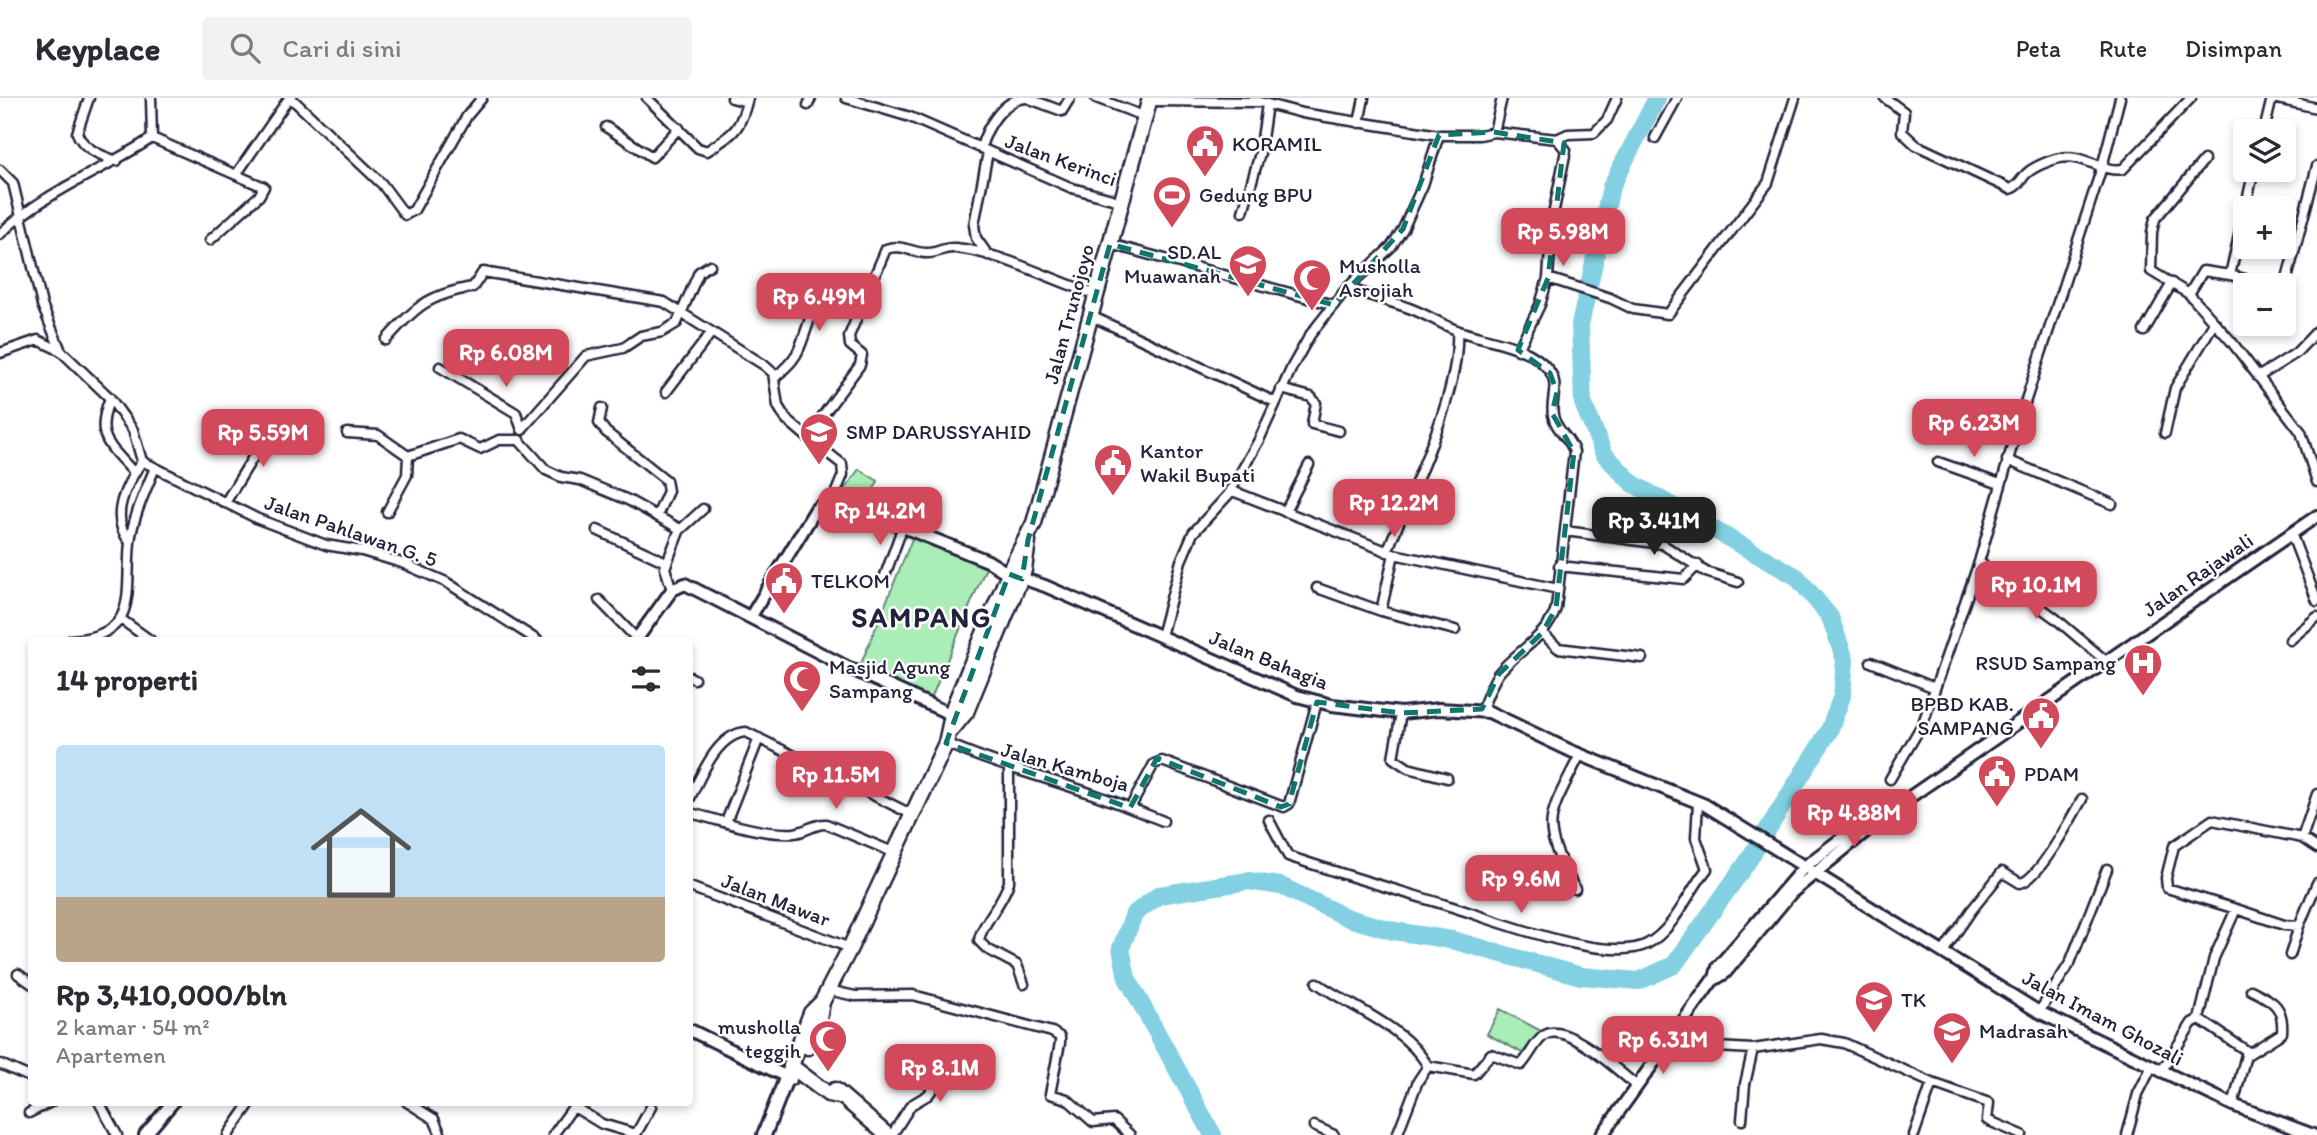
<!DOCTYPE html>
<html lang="id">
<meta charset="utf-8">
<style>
:root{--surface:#fff;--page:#f2f2f3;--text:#2b2b33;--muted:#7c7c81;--line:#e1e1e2;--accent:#d1495b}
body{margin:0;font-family:Itim,sans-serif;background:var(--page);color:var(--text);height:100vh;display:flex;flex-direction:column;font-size:26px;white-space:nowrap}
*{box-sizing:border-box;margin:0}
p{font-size:23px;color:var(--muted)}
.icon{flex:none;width:38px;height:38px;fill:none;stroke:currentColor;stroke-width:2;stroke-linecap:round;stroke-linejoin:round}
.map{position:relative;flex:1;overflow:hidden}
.details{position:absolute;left:28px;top:539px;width:665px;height:469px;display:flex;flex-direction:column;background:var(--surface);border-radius:7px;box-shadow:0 4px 10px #0003}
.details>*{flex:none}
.buttons{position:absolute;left:2233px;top:21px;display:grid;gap:14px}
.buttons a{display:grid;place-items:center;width:63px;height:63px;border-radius:7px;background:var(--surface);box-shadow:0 4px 10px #0003;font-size:35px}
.price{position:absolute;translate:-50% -60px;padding:0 16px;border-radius:14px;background:var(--accent);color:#fff;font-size:23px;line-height:46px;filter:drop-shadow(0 2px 4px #0008)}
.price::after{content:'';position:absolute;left:50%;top:42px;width:21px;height:16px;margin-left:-10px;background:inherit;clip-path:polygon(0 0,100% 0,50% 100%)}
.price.current{background:#222;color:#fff}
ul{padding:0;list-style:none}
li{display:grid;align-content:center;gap:14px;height:371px;padding:0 28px}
li span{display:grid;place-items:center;height:217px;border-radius:7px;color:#555}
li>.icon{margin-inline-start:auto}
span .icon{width:126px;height:126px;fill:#fffc;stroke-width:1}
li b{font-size:30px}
h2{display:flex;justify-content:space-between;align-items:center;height:84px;padding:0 28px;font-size:30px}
header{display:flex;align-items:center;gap:42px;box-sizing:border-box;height:98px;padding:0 35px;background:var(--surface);border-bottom:2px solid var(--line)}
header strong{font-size:33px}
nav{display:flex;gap:38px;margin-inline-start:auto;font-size:24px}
.search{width:490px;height:63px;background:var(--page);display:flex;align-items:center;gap:18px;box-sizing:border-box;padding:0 24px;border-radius:7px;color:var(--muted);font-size:26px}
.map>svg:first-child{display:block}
.green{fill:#aaedb7;stroke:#668879;stroke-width:2}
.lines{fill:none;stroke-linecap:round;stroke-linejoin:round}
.river{stroke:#82d0e1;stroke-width:18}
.street-casing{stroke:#22223b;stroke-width:13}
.secondary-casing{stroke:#22223b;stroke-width:16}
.primary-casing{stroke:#22223b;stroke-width:18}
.highway-casing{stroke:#22223b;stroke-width:19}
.street{stroke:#fff;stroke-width:8}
.secondary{stroke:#fff;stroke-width:10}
.primary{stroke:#fff;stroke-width:12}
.highway{stroke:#fff;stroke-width:14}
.marked{fill:none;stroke:#0f766e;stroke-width:5;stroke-dasharray:14 9;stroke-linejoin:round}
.labels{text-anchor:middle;stroke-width:5;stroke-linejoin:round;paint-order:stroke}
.poi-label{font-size:21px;fill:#22223b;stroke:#fff;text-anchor:start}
.street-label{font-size:21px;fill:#22223b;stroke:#fff}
.district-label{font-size:28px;font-weight:bold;letter-spacing:2px;fill:#22223b;stroke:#fff}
</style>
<header>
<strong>Keyplace</strong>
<div class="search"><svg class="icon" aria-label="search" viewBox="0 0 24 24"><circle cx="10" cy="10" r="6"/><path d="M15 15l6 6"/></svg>Cari di sini</div>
<nav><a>Peta</a><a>Rute</a><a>Disimpan</a></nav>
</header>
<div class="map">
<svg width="2317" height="1037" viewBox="0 0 2317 1037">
<rect width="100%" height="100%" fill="#fff"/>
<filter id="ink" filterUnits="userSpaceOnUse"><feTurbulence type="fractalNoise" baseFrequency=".0143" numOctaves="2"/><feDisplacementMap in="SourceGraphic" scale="14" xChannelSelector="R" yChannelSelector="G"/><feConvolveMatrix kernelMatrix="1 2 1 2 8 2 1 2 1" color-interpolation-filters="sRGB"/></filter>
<g filter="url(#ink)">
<path class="green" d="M859,371L878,383L867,405L843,394Z
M914,436L987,467L931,601L860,568Z
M1500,911L1541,933L1526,957L1487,936Z"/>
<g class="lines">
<path class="river" d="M1213,1037L1127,880L1121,850L1134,816L1159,797L1248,783L1281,788L1348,820L1394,833L1452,842L1581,878L1639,883L1674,867L1746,766L1829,633L1842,598L1845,562L1830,519L1797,479L1632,385L1604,356L1583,305L1580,227L1611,89L1657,0"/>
<g class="street-casing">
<path id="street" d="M89,0L77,35C83,51 102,58 117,63
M151,0L152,40
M291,0L382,86L405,117L414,112L467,18L482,0
M647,0L698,50L707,53C734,35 740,33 748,0
M732,0L747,4
M846,0L910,19L1072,90L1123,104
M1027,0L1062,13L1070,0
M1096,0L1146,19
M1885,0L1904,14L1902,34L1916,47L2010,91C2019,88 2020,82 2026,76C2033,69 2050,62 2060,60C2084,55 2101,75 2123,71L2191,0
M2273,0L2317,10
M1150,3L1260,4L1302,15L1439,37H1480L1494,34L1502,0
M808,7L811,0
M1359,25L1364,0
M606,29L652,59L679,30
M2264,33L2272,0
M1494,34L1557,41L1566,52L1552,122L1548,180L1540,207L1518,252
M152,40L264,89L259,98L210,142
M1655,40L1677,0
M1557,41L1568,36L1594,35L1607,22L1617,0
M981,50C986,30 1003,1 1026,0
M2204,62L2155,121L2152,134L2151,173L2189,196L2231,243L2301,334L2317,384
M0,72L13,85L42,207L61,253L110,300L133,332L142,363L258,421L326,447L362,453L402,465L446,484L537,542
M238,74L289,0
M1243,114L1260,55L1267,6
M0,136C44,94 102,73 152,40
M1110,146L1334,207
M988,157L976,140L974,127L988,54
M2230,177L2267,187
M1548,180L1610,200L1633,211L1668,216L1768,85L1795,0
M1347,190C1368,197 1389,203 1409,210C1426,216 1442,227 1459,233C1487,243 1528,246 1548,271C1561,287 1550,300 1553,317C1555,332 1570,339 1574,354L1556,510C1548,539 1516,553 1498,576C1491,587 1487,599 1482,611
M2284,192L2317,68
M2189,196L2203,173L2230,177L2254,72
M1089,217L1275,304
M2144,233L2172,185
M386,242C415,209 428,197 473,189L483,174L664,204L764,267L773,275L778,308L786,321L807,339
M0,255L38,242L61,253
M440,269L516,315L522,332
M2258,279L2296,255L2317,233
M774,281C783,271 794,264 799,251C815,214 815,171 869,191
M1281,291L1311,299L1316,305L1312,326L1339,333
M666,294L711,235
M110,300C94,340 109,346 134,375
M602,310L599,325L606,334L666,382L668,393L657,418
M522,331L586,258L623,250L641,238L662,234L677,225L699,174L710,167
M347,335L378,337L408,358L459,341L480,351L499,342H519
M2165,335L2175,290L2214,225
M519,342L546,372L561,379L580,382L628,402L680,431L665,470L672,492
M2007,362L2112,406
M1938,364L2000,386
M1230,392L1394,456L1558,491
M833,401L843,377L842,366L807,339L860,267L862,257L850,247L849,238L886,151C901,145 914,156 928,155C937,155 944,149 955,150C1000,154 1051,182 1095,196
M225,405L276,322
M387,414L407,377L408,358
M1285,414L1309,367
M597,432L666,464
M680,432L703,411
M1565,433L1662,446L1706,474L1738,484
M2291,435L2317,503
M130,444C108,419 126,387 142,363
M1387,454C1411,392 1461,297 1457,232
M1979,464L2055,520L2107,564
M1559,468L1684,481L1698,467
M884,480L903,428
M1317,490L1381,513L1394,456
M599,502L638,542
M1381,513L1455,532
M122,522L150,542
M1542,535L1558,550L1642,560
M1161,538L1181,463L1193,435L1228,397L1259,342L1292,269L1310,237L1347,190L1391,149L1403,131L1423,87L1439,37
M71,542C140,537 125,497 130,444C133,419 145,394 154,372
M2290,542L2317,519
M1871,564L1935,590
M690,579L694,581
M1401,615L1393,660L1408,670L1447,680
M946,645C1006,672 1070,685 1130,710L1154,666L1162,663L1284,709L1289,706L1317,604
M1009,670V784C1003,805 980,828 979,843L987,851L1017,867L1024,886
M1890,681L1923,625L1979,464L2021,317L2102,69L2120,0
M690,700C701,678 717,636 746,634L913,717
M1130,710L1163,723
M690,715C724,723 759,737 794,735C806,734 815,725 826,726L895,755
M1269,722L1288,758C1340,776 1393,791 1446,807C1490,820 1606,867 1647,846C1675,831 1688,794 1707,771L1696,740L1698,705
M726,724L759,640
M2302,740L2317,750
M690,789L850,850
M1575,791C1539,723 1547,722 1580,657
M2236,811L2284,827L2299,828L2317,785
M1943,854L1971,813L2002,774L2020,785C2038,783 2072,719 2082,701
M2290,857L2299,828
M18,876L32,886
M1317,885C1354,911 1404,928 1428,968
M828,892L855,898L913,897L1052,934L1060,939V945L1050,996L1067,1001L1093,1024L1114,1022L1130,1037
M2039,914L2070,865L2107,771
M2199,921L2247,953L2233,1007
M1673,937L1716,949L1753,951L1821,941L1844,945L1932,985L1989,1005L1987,1022L2022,1037
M2247,957L2282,935C2284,909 2274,903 2251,892
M0,966L32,980
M2161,974L2192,925L2199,921L2214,860L2236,811L2167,790L2166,780L2174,748L2212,722L2302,740L2317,696
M99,1004L117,1037
M407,1004L434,1021L441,1037
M574,1009L602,1026L636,1036L651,1009
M29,1015L51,1004
M1742,1022L1745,986L1753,951
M1314,1028L1334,1037
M228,1037L251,1004
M553,1037L576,1005
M892,1037L911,1007L928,997L937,985L951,952
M1397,1037L1418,983L1428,968L1474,976L1491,956L1521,967C1530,958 1535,943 1545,937C1567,923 1619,974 1637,988
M1914,1037L1932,985
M2127,1037L2138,996L2151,970"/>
</g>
<g class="secondary-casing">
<path id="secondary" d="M751,518L816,411L831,400L988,463L1009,476L1045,488L1297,598L1332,607L1401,615L1439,611L1489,614L1571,653L1705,707L2039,914L2233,1007L2313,1037
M636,542L672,492L685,486L849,570L959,620
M1715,880L1718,869L1804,769L1879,712L1894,710
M690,932L791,981
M145,1037L173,1004
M1602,1037L1712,883L1725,875L1791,795L1894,710L2317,418"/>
</g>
<g class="primary-casing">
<path id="primary" d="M764,1037L791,968"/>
</g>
<g class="highway-casing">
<path id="highway" d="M952,631L966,614L1024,472L1028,443
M808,949L819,921L822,904
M835,992L887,1037
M839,998L828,996L791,968L811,915L822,904L850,850L946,645L954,608L1012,468L1034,425L1150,0"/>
</g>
<use href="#street" class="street"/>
<use href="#secondary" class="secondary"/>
<use href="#primary" class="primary"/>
<use href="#highway" class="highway"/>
</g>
</g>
<path class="marked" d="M1494,34L1564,45L1548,180L1518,252L1550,275L1557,294L1552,315L1574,354L1556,510L1542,535L1499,576L1482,611L1401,615L1317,604L1289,706L1281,709L1157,660L1130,710L946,645L1009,476L1022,481L1028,442L1110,146L1334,207L1403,131L1439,37Z"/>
<defs>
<g id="civic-pin" transform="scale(2.0125)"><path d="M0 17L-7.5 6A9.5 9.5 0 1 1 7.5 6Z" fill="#d1495b" stroke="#fff"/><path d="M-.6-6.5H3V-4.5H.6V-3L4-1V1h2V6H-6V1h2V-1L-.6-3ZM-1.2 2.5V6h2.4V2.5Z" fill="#fff"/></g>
<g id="stadium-pin" transform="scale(2.0125)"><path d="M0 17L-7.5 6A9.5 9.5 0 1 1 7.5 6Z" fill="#d1495b" stroke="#fff"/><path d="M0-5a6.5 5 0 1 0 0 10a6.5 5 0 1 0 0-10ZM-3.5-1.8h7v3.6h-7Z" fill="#fff"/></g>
<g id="school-pin" transform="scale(2.0125)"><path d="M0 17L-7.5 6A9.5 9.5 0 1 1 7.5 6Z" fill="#d1495b" stroke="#fff"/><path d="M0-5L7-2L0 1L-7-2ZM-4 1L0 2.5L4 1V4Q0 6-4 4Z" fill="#fff"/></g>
<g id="mosque-pin" transform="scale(2.0125)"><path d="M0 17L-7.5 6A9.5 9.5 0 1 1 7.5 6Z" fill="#d1495b" stroke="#fff"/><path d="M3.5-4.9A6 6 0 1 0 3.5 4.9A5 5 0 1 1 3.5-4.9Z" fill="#fff"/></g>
<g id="hospital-pin" transform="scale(2.0125)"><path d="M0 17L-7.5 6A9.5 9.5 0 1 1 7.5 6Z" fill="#d1495b" stroke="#fff"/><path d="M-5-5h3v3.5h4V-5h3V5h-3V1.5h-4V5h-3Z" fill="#fff"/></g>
</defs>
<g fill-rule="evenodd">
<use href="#civic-pin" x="1205" y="46"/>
<use href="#stadium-pin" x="1172" y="97"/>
<use href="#school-pin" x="1248" y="166"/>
<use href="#mosque-pin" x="1312" y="180"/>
<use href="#school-pin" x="819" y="334"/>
<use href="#civic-pin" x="1113" y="365"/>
<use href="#civic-pin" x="784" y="483"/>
<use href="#hospital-pin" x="2143" y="565"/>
<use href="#mosque-pin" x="802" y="581"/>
<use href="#civic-pin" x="2041" y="618"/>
<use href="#civic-pin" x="1997" y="676"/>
<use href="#school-pin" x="1874" y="902"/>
<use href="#school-pin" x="1952" y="933"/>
<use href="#mosque-pin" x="828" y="941"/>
</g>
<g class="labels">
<g class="poi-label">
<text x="1232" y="53">KORAMIL</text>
<text x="1199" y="104">Gedung BPU</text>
<text x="1221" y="161" text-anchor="end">SD AL<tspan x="1221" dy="24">Muawanah</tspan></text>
<text x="1339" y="175">Musholla<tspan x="1339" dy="24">Asrojiah</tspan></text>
<text x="846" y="341">SMP DARUSSYAHID</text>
<text x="1140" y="360">Kantor<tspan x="1140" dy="24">Wakil Bupati</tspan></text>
<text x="811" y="490">TELKOM</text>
<text x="2116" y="572" text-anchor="end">RSUD Sampang</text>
<text x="829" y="576">Masjid Agung<tspan x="829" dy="24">Sampang</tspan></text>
<text x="2014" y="613" text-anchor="end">BPBD KAB.<tspan x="2014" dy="24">SAMPANG</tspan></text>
<text x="2024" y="683">PDAM</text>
<text x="1901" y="909">TK</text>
<text x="801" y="936" text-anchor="end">musholla<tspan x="801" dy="24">teggih</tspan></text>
<text x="1979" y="940">Madrasah</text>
</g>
<g class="street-label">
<text transform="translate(1061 62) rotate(20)" y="7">Jalan Kerinci</text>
<text transform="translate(1069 216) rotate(-75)" y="7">Jalan Trunojoyo</text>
<text transform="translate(351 433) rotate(19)" y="7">Jalan Pahlawan G. 5</text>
<text transform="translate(2198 477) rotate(-35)" y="7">Jalan Rajawali</text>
<text transform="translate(1269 562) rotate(22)" y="7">Jalan Bahagia</text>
<text transform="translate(1065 669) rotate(16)" y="7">Jalan Kamboja</text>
<text transform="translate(776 802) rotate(21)" y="7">Jalan Mawar</text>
<text transform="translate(2103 920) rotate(28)" y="7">Jalan Imam Ghozali</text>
</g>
<g class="district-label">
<text x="922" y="529">SAMPANG</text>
</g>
</g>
</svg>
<div class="buttons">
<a><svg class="icon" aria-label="layers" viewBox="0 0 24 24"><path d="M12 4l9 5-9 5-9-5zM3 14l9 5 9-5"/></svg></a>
<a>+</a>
<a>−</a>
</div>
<b class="price" style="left:1563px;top:170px">Rp 5.98M</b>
<b class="price" style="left:819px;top:235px">Rp 6.49M</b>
<b class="price" style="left:506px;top:291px">Rp 6.08M</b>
<b class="price" style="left:1974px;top:361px">Rp 6.23M</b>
<b class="price" style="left:263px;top:371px">Rp 5.59M</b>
<b class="price" style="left:1394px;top:441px">Rp 12.2M</b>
<b class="price" style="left:880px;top:449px">Rp 14.2M</b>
<b class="price current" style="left:1654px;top:459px">Rp 3.41M</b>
<b class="price" style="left:2036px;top:523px">Rp 10.1M</b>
<b class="price" style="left:836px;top:713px">Rp 11.5M</b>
<b class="price" style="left:1854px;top:751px">Rp 4.88M</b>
<b class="price" style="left:1521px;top:817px">Rp 9.6M</b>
<b class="price" style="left:1663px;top:978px">Rp 6.31M</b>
<b class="price" style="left:940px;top:1006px">Rp 8.1M</b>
<section class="details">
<h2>14 properti<svg class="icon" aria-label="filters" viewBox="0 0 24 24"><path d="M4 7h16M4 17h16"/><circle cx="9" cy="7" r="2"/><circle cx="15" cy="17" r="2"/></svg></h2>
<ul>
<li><span style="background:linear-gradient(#bfe0f5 70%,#b9a48a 0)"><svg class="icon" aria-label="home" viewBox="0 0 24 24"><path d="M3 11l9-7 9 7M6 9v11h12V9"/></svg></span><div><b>Rp 3,410,000/bln</b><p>2 kamar · 54 m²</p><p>Apartemen</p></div></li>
</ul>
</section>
</div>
